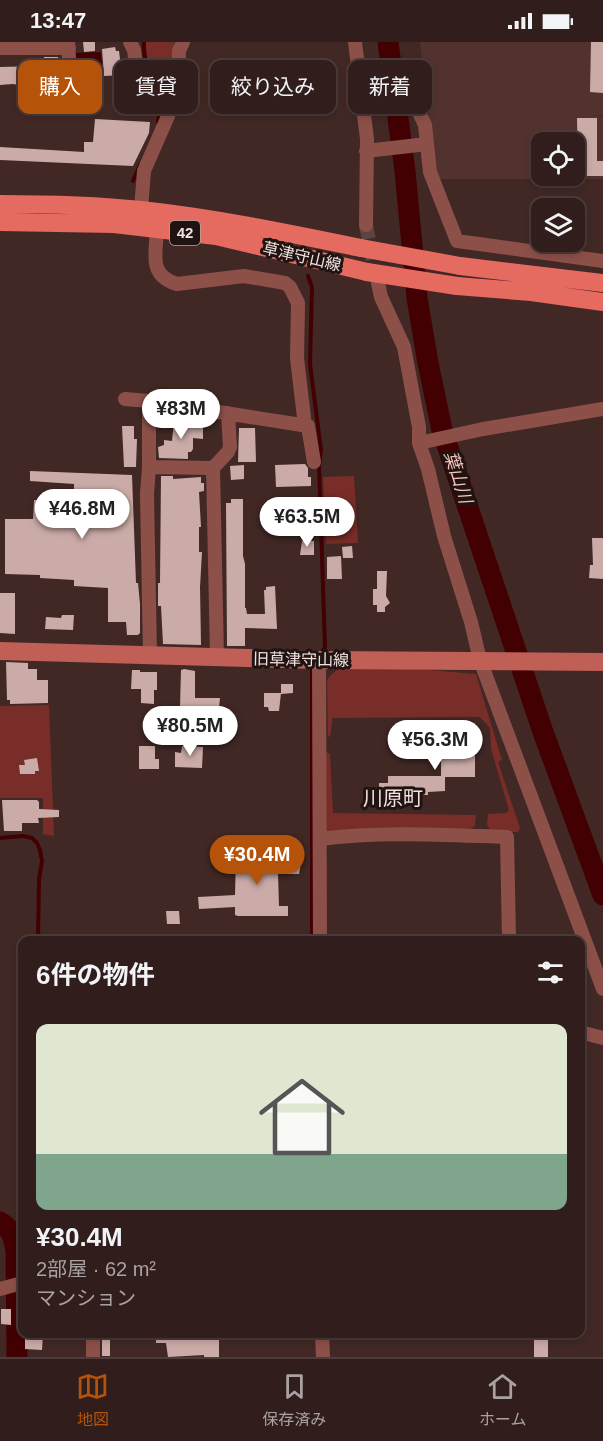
<!DOCTYPE html>
<html lang="ja">
<meta charset="utf-8">
<style>
:root{--surface:#311e1c;--page:#3d2b29;--text:#f1f3f6;--muted:#a8a2a3;--line:#4c3c3b;--accent:#b45309}
body{margin:0;font-family:Arial,"Noto Sans JP",sans-serif;background:var(--page);color:var(--text);height:100vh;display:flex;flex-direction:column;font-size:22px;white-space:nowrap}
*{box-sizing:border-box;margin:0}
p{font-size:20px;color:var(--muted)}
.icon{flex:none;width:33px;height:33px;fill:none;stroke:currentColor;stroke-width:2;stroke-linecap:round;stroke-linejoin:round}
.map{position:relative;flex:1;overflow:hidden}
.side{position:absolute;left:18px;top:894px;width:567px;height:402px;display:flex;flex-direction:column;background:var(--surface);border-radius:12px;box-shadow:0 3px 9px #0003,0 0 0 2px var(--line)}
.side>*{flex:none}
.hud{position:absolute;left:18px;top:18px;width:567px;height:54px;display:flex;gap:12px}
.buttons{position:absolute;left:531px;top:90px;display:grid;gap:12px}
.buttons a{display:grid;place-items:center;width:54px;height:54px;border-radius:12px;background:var(--surface);box-shadow:0 3px 9px #0003,0 0 0 2px var(--line);font-size:30px}
.price{position:absolute;translate:-50% -51px;padding:0 14px;border-radius:21px;background:#fff;color:#222;font-size:20px;line-height:39px;filter:drop-shadow(0 2px 3px #0008)}
.price::after{content:'';position:absolute;left:50%;top:36px;width:18px;height:14px;margin-left:-9px;background:inherit;clip-path:polygon(0 0,100% 0,50% 100%)}
.price.current{background:var(--accent);color:#fff}
ul{padding:0;list-style:none}
li{display:grid;align-content:center;gap:12px;height:318px;padding:0 18px}
li span{display:grid;place-items:center;height:186px;border-radius:12px;color:#555}
li>.icon{margin-inline-start:auto}
span .icon{width:108px;height:108px;fill:#fffc;stroke-width:1}
li b{font-size:26px}
h2{display:flex;justify-content:space-between;align-items:center;height:72px;padding:0 18px;font-size:26px}
.tag{padding:0 21px;border-radius:12px;background:var(--surface);box-shadow:0 3px 9px #0003,0 0 0 2px var(--line);font-size:21px;line-height:54px}
.tag.current{background:var(--accent);color:#fff}
.status{display:flex;justify-content:space-between;align-items:center;height:42px;padding:0 30px;background:var(--surface);direction:ltr}
.status svg{height:16px;fill:currentColor}
.menu{display:flex;justify-content:space-around;align-items:center;height:84px;border-top:2px solid var(--line);background:var(--surface);font-size:16px;color:var(--muted)}
.menu a{display:grid;justify-items:center;gap:3px}
.menu .current{color:var(--accent)}
.map>svg:first-child{display:block}
.built{fill:#52322f}
.green{fill:#782d28}
.water{fill:#420002}
.lines{fill:none;stroke-linecap:round;stroke-linejoin:round}
.stream{stroke:#420002;stroke-width:4}
.river{stroke:#420002;stroke-width:21}
.building{fill:#cbaba7}
.street-tunnel{stroke:#5c4441;stroke-width:14;stroke-dasharray:14 7;stroke-linecap:butt}
.street{stroke:#8c5049;stroke-width:14}
.secondary{stroke:#bf5f56;stroke-width:18}
.primary{stroke:#e56a60;stroke-width:18}
.primary-bridge{stroke:#e56a60;stroke-width:18}
.labels{text-anchor:middle;stroke-width:6;stroke-linejoin:round;paint-order:stroke}
.shield{fill:#201413;stroke:#b3a4a2;stroke-width:1.5}
.shield-label{font-size:15px;font-weight:bold;fill:#f2e1df}
.street-label{font-size:16px;fill:#f2e1df;stroke:#201413}
.water-label{font-size:18px;font-style:italic;fill:#f6c2bb;stroke:#201413}
.quarter-label{font-size:20px;fill:#f2e1df;stroke:#201413}
</style>
<div class="status"><b>13:47</b><svg viewBox="0 0 49 12"><path d="M0 12V9h3v3zM5 12V6h3v6zM10 12V3h3v9zM15 12V0h3v12zM26 1h20v11H26zM47 4h2v5h-2z"/></svg></div>
<div class="map">
<svg width="603" height="1315" viewBox="0 0 603 1315">
<rect width="100%" height="100%" fill="#412825"/>
<path class="built" d="M420,0H603V73H590L603,74V137H570V134H574V100H570V87L569,100H542V134H568V137H437Z"/>
<path class="green" d="M145,0H174L173,39L158,46L147,23Z
M354,434L358,501L326,502L323,435Z
M340,625H395L476,632L502,718L498,720L520,786L518,790H492L487,783L488,772L506,771L509,768L491,707L490,686L480,675L333,676V673L330,694L328,695L327,640L329,635Z
M49,663L54,794L43,792V756H0V664Z
M326,710L330,712L333,771L476,773L475,784L469,788L326,791Z"/>
<path class="water" d="M101,10L104,50H77L74,11Z"/>
<g class="lines">
<path class="stream" d="M144,0C142,29 165,51 158,80
M133,139L140,123
M308,234L312,245L310,322L321,408L319,424L325,605L321,612
M0,796L23,794L32,796L37,801L40,808L42,819L39,837L38,898
M312,898V627L314,624"/>
<path class="river" d="M388,0L405,129L417,256L428,321L442,388L543,690L603,853
M0,1180C12,1187 14,1196 16,1209L17,1315"/>
</g>
<path class="building" d="M83,0H95V9L84,10Z
M591,0H603V51L590,50Z
M115,5L116,9H119L122,33L104,34L102,7Z
M44,15H58V48L30,46V44L12,42L0,43V25L41,24V18H43Z
M577,76H597V119H603V134H578Z
M95,77L150,80L149,91L133,124L0,118V105L84,110V100H93Z
M174,379L198,380V382H203V397L193,396V407L191,410H188V417L159,416L158,405L164,403V398L172,399Z
M122,384H134V397H137L136,425H124Z
M239,386H255L256,420H238Z
M305,422L308,426V435H311V444L276,445L275,423Z
M244,423V437L231,438L230,424Z
M30,429L132,433L136,541H138L140,562V591L138,593H127L126,580H108V546L74,544V538L40,536V533L5,532V477H33L34,458L74,459V442L30,439Z
M161,434H173V437L201,435V441H204V449L199,450L201,485H199V510H202L200,545L201,603L163,602L161,564H158V541H160Z
M231,457H243V514L245,522V566H246L247,572H265L264,548H266V545L275,544L277,587L245,586V604H227L226,461H231Z
M592,496H603V537L589,536L590,523H593Z
M302,499H314V513H300Z
M352,504L353,516H343L342,505Z
M341,514L342,537H327V515Z
M377,529H387L386,554L390,561L385,565V570H377V563H373V547H377Z
M0,551H15V592L0,591Z
M62,573H74L73,588L45,587L46,575L61,576Z
M6,620L28,621V627H37V638H48V661L10,662V658H7Z
M184,627L195,629V656H220L219,666L180,665L181,628Z
M132,628H140V630H157V648H154V662L141,661V647H131Z
M281,642H293V651L281,652Z
M264,651H281L279,669H269L268,665H264Z
M178,668L188,669L187,682L177,681Z
M441,690H478V710H475V735H445V749L428,750V753H419V762H379V741H388V734H441Z
M139,704H155V717H159V727H139Z
M182,704L203,705L202,726L175,725V710L181,711Z
M37,716L39,729H35V732H20L19,723H25L24,718Z
M2,758H37L39,760V767L59,768V775L38,776L39,781H22V789H4Z
M275,807L300,810V816H302L299,832H278L279,864H288V874H238L235,873V865L199,867L198,855L235,853L236,814L275,817Z
M166,869H179L180,882H167Z
M1,1267H11V1283L1,1282Z
M29,1292H43L42,1308L25,1307V1296H29Z
M156,1292H201V1297H219V1315H204V1313L168,1315L166,1301H156Z
M102,1293H110V1314H102Z
M548,1295V1315H534V1296Z"/>
<g class="lines">
<path class="street-tunnel" d="M366,183L377,239"/>
<path class="street" d="M68,0L71,46
M130,0L134,8L137,32
M355,0L367,97L366,183
M0,6H69
M413,45L418,68L425,83L430,130L457,199L603,219
M366,109L427,102
M141,168L144,129L168,74L169,61L178,44L179,9L183,0
M157,187C156,212 148,233 177,242L244,234L285,241L290,245L298,261L297,316L305,384
M378,241L381,255L404,305L419,385V401L428,427L444,494L471,580L480,618L603,947
M125,357L149,359L308,384L314,420
M149,359V425L147,452L150,613
M419,401L483,387L603,367
M149,425L213,426
M217,615L213,426L228,410L230,405L228,371
M319,618L320,898
M320,797C382,789 444,793 507,795L509,898
M580,990L603,996
M0,1247L22,1241
M93,1292V1315
M322,1292L323,1315"/>
<path class="secondary" d="M0,609L319,618L603,620"/>
<path class="primary" d="M0,162C47,162 94,163 141,168C215,176 288,191 361,206
M0,180L114,182L216,194L367,230
M460,224L603,241
M457,244L531,250L603,260"/>
<path class="primary-bridge" d="M361,206L460,224
M367,230L457,244"/>
</g>
<g class="labels">
<rect class="shield" x="170" y="179" width="30" height="24" rx="4.5"/>
<g class="shield-label">
<text x="185" y="196">42</text>
</g>
<g class="street-label">
<text transform="translate(302 214) rotate(13)" y="6">草津守山線</text>
<text transform="translate(301 617) rotate(1)" y="6">旧草津守山線</text>
</g>
<g class="water-label">
<text transform="translate(458 435) rotate(72)" y="6">葉山川</text>
</g>
<g class="quarter-label">
<text x="393" y="763">川原町</text>
</g>
</g>
</svg>
<div class="buttons">
<a><svg class="icon" aria-label="locate" viewBox="0 0 24 24"><circle cx="12" cy="12" r="6"/><path d="M12 2v4M12 18v4M2 12h4M18 12h4"/></svg></a>
<a><svg class="icon" aria-label="layers" viewBox="0 0 24 24"><path d="M12 4l9 5-9 5-9-5zM3 14l9 5 9-5"/></svg></a>
</div>
<b class="price" style="left:181px;top:398px">¥83M</b>
<b class="price" style="left:82px;top:498px">¥46.8M</b>
<b class="price" style="left:307px;top:506px">¥63.5M</b>
<b class="price" style="left:190px;top:715px">¥80.5M</b>
<b class="price" style="left:435px;top:729px">¥56.3M</b>
<b class="price current" style="left:257px;top:844px">¥30.4M</b>
<div class="hud">
<a class="tag current">購入</a>
<a class="tag">賃貸</a>
<a class="tag">絞り込み</a>
<a class="tag">新着</a>
</div>
<section class="side">
<h2>6件の物件<svg class="icon" aria-label="filters" viewBox="0 0 24 24"><path d="M4 7h16M4 17h16"/><circle cx="9" cy="7" r="2"/><circle cx="15" cy="17" r="2"/></svg></h2>
<ul>
<li><span style="background:linear-gradient(#dfe7d0 70%,#7fa58c 0)"><svg class="icon" aria-label="home" viewBox="0 0 24 24"><path d="M3 11l9-7 9 7M6 9v11h12V9"/></svg></span><div><b>¥30.4M</b><p>2部屋 · 62 m²</p><p>マンション</p></div></li>
</ul>
</section>
</div>
<nav class="menu">
<a class="current"><svg class="icon" aria-label="map" viewBox="0 0 24 24"><path d="M3 6l6-2 6 2 6-2v14l-6 2-6-2-6 2zM9 4v14M15 6v14"/></svg>地図</a>
<a><svg class="icon" aria-label="saved" viewBox="0 0 24 24"><path d="M7 4h10v16l-5-4-5 4z"/></svg>保存済み</a>
<a><svg class="icon" aria-label="home" viewBox="0 0 24 24"><path d="M3 11l9-7 9 7M6 9v11h12V9"/></svg>ホーム</a>
</nav>
